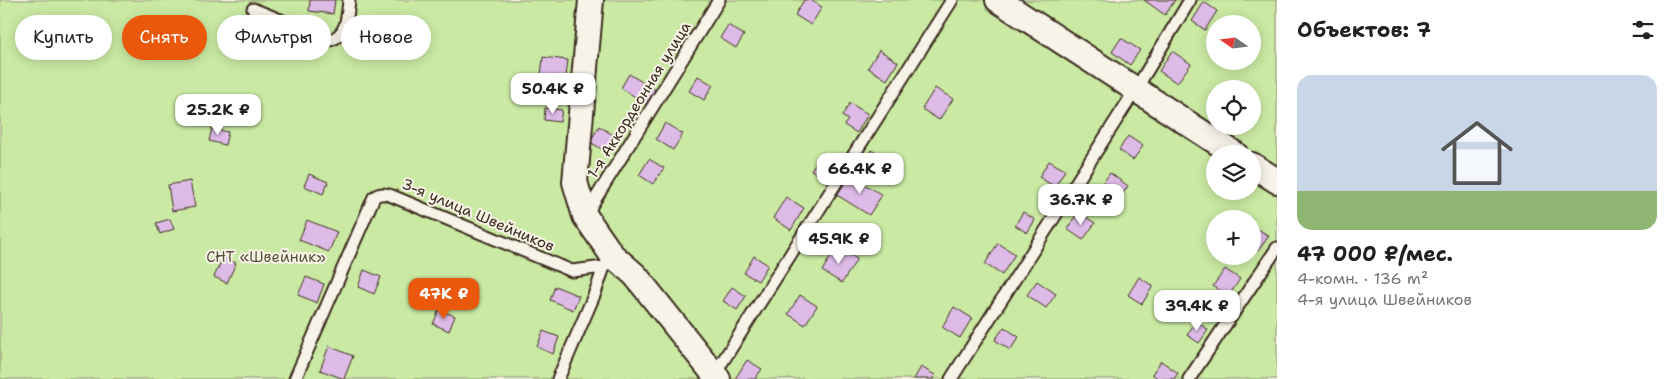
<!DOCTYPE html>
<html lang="ru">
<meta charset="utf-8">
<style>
:root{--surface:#fff;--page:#f6f6f6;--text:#202124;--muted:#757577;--accent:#ea580c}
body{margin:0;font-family:"Shantell Sans",sans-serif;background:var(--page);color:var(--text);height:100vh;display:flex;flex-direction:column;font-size:19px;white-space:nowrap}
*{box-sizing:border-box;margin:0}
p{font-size:16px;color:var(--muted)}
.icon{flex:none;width:28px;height:28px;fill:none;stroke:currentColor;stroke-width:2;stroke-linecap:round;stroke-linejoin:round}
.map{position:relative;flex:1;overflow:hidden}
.details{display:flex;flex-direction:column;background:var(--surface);width:400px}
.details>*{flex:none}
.banner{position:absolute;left:15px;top:15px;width:475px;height:45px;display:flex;gap:10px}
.needle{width:32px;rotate:284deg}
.buttons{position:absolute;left:1206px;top:15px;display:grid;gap:10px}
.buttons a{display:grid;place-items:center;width:55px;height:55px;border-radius:50%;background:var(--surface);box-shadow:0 2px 12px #0003;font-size:25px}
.price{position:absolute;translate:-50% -42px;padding:0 11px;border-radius:10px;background:#fff;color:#222;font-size:16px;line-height:32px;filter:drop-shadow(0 1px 2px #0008)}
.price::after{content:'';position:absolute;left:50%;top:30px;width:15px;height:11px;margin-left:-8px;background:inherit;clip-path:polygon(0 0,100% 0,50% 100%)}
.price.active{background:var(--accent);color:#fff}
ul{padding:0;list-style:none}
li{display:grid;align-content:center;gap:10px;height:265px;padding:0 20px}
li span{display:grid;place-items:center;height:155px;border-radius:15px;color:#555}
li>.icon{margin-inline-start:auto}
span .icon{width:90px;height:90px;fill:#fffc;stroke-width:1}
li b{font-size:21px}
h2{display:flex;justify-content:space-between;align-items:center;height:60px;padding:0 20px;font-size:21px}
.chip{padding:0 18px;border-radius:22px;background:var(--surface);box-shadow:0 2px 12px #0003;font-size:18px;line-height:45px}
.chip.active{background:var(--accent);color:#fff}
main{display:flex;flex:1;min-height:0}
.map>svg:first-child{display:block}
.green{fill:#caeaa3;stroke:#828a60;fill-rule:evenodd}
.building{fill:#debbe7;stroke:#3b2a1e}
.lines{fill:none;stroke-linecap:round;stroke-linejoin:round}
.lane-casing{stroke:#3b2a1e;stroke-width:15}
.street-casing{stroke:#3b2a1e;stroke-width:28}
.lane{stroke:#f7f3e8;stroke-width:11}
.street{stroke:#f7f3e8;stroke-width:24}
.labels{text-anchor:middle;stroke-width:4;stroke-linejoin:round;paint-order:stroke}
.street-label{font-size:15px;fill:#3b2a1e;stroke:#f7f3e8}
.park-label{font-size:15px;fill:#585039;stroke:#f7f3e8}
</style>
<main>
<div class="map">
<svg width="1277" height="379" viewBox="0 0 1277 379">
<rect width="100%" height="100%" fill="#f7f3e8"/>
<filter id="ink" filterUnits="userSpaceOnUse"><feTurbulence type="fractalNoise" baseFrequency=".02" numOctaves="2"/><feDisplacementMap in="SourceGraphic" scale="10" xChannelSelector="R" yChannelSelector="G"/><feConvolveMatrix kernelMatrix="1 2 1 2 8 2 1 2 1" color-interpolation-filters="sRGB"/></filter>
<g filter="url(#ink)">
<path class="green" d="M0,0H1277V379H0ZM1215,24H1252V61H1215ZM1215,89H1252V126H1215ZM1215,154H1252V191H1215ZM1215,219H1252V256H1215Z"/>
<path class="building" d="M310,0H335L333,14L309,11Z
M804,0H811L822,7L811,25L795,15Z
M1144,0H1175L1165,15Z
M1204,2L1217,11L1205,30L1192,21Z
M728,25L744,35L736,48L720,38Z
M359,33L378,35L376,49L357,47Z
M1121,38L1140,50L1130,65L1112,52Z
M879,50L898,62L887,80L868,68Z
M1172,51L1191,64L1177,83L1159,71Z
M543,57L568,60L566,77L541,75Z
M629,74L657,91L648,105L621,88Z
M698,76L713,85L704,100L689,91Z
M935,88L953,99L939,120L922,109Z
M850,103L868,114L857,133L844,125L848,120L842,116Z
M545,108L562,110L560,122L544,120Z
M665,123L683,134L673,150L656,139Z
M599,126L618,138L608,153L590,142Z
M212,128L228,132L225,145L209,141Z
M1128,136L1143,146L1133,160L1119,150Z
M871,150L886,159L876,176L861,166Z
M822,153L836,161L825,179L811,170Z
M649,159L664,168L653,184L639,175Z
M1049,161L1065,170L1055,187L1039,177Z
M1110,173L1128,186L1118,201L1099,188Z
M309,174L328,182L323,194L304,186Z
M850,175L882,195L869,215L837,195Z
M190,181L195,207L172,211L168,185Z
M786,197L804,208L791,230L773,218Z
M1023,212L1035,220L1027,233L1015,225Z
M1078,212L1095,223L1083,240L1067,229Z
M170,219L174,229L160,234L156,223Z
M307,220L337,232L329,252L299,240Z
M1255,227L1269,236L1258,251L1252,247V231Z
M998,243L1015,254L1002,275L985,264Z
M837,246L857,259L842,283L822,271Z
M754,256L768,265L758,281L744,273Z
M223,257L236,263L227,283L214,277Z
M1225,269L1240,279L1228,297L1213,286Z
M364,270L381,277L374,294L358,287Z
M306,277L324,284L317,303L298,295Z
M1139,277L1153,286L1142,304L1128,295Z
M1037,281L1056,294L1046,308L1027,295Z
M555,286L579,296L573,310L550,300Z
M732,287L746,296L737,310L723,301Z
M800,295L817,306L805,325L788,314Z
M954,307L972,318L960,338L942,327Z
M439,310L455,316L449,331L433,324Z
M1196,321L1208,330L1199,343L1187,335Z
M1004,327L1019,337L1010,350L995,340Z
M543,331L559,337L553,354L537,347Z
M329,346L353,356L344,379L320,370Z
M747,360L762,369L755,379H735Z
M1161,361L1178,373L1174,379H1159L1152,374Z
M921,367L935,375L933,379H914Z"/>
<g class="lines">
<g class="lane-casing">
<path id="lane" d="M253,9L330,40C348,35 347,16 349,0
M586,214L719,0
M714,375L952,0
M295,379L374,197C380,193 385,193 392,196L572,271L604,267L612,255
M558,379L595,293L604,267
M951,379L1136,89L1190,0
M1189,379L1277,248"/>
</g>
<g class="street-casing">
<path id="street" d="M591,0L575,182L585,216L612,255L635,275L718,379
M998,0L1235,154
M1252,165L1277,181"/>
</g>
<use href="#lane" class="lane"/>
<use href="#street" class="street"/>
</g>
</g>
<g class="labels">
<g class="street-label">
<text transform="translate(639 100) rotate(-58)" y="5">1-я Аккордеонная улица</text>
<text transform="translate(478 215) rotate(23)" y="5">3-я улица Швейников</text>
</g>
<g class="park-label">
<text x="266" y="262">СНТ «Швейник»</text>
</g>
</g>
</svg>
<div class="buttons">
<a><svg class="needle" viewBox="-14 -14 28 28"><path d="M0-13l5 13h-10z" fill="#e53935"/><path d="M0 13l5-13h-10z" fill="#757577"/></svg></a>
<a><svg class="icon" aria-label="locate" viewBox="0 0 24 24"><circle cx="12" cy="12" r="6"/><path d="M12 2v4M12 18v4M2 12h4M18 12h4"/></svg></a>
<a><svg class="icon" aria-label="layers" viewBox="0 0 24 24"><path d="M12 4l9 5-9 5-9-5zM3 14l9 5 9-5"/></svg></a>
<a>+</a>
</div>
<b class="price" style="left:553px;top:115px">50.4K ₽</b>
<b class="price" style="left:218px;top:136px">25.2K ₽</b>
<b class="price" style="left:860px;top:195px">66.4K ₽</b>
<b class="price" style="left:1081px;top:226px">36.7K ₽</b>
<b class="price" style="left:839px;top:265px">45.9K ₽</b>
<b class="price active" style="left:444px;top:320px">47K ₽</b>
<b class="price" style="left:1197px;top:332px">39.4K ₽</b>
<div class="banner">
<a class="chip">Купить</a>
<a class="chip active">Снять</a>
<a class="chip">Фильтры</a>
<a class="chip">Новое</a>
</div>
</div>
<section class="details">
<h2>Объектов: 7<svg class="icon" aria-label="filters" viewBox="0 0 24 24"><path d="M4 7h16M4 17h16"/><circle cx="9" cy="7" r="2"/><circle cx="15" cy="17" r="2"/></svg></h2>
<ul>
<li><span style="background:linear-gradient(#c9d6e8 75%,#8fb573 0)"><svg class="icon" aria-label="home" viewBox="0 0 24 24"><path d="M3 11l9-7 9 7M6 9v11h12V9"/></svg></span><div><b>47 000 ₽/мес.</b><p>4-комн. · 136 m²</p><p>4-я улица Швейников</p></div></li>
</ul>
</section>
</main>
